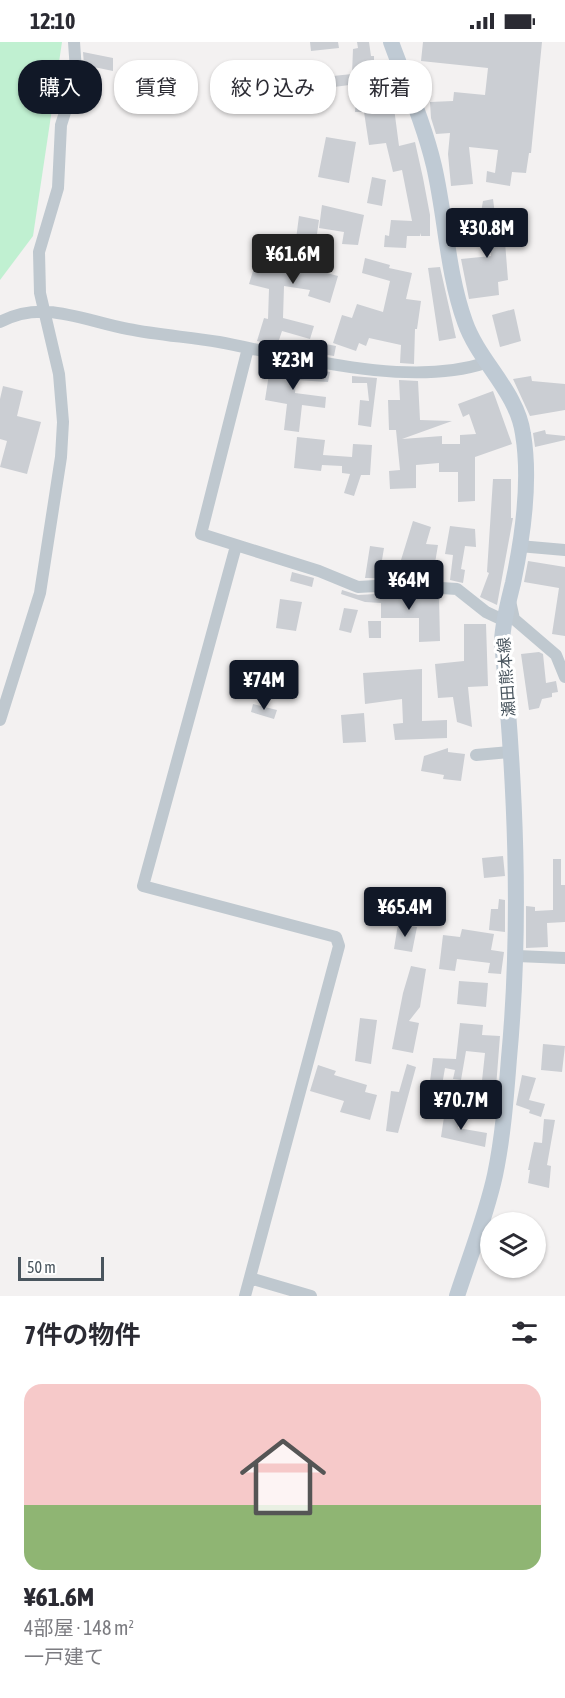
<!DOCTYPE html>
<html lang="ja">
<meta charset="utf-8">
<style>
:root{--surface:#fff;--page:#f7f7f7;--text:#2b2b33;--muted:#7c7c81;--accent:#111827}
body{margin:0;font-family:"Asap Condensed","Noto Sans JP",sans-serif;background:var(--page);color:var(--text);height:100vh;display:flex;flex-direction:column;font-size:22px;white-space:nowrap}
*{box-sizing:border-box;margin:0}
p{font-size:20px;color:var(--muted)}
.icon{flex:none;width:33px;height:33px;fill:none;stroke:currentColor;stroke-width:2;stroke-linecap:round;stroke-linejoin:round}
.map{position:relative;height:1254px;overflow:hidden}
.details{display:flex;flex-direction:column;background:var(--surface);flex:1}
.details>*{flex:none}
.banner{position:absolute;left:18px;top:18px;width:530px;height:54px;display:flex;gap:12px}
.buttons{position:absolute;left:480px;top:1170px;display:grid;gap:12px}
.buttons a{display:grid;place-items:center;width:66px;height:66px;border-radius:50%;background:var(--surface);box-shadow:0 2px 4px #0004;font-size:30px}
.scale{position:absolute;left:18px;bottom:15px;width:86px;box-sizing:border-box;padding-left:6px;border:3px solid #49555e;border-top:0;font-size:16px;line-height:21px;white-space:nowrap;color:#49555e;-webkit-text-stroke:4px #fff;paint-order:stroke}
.price{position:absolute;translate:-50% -51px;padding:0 14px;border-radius:6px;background:var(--accent);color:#fff;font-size:20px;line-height:39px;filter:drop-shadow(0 2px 3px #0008)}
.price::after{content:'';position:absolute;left:50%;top:36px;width:18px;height:14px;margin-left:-9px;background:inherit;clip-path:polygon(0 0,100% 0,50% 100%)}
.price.selected{background:#222;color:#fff}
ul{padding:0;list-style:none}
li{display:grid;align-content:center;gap:12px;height:318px;padding:0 24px}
li span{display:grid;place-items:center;height:186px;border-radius:18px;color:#555}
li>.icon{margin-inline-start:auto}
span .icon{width:108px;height:108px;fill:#fffc;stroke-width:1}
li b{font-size:26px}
h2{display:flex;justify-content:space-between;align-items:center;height:72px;padding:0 24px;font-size:26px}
.pill{padding:0 21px;border-radius:24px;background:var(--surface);box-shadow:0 2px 4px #0004;font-size:21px;line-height:54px}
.pill.selected{background:var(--accent);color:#fff}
.status{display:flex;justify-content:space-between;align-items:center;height:42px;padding:0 30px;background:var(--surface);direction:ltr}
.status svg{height:16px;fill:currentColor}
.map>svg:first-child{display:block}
.green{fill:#c0f0d1}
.building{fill:#cbced3}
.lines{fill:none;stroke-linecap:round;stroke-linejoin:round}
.minor{stroke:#bfc8cf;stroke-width:12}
.secondary{stroke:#bfcad4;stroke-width:16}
.labels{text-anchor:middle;stroke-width:6;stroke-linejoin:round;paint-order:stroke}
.street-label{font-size:16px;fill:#49555e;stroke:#fff}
</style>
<div class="status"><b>12:10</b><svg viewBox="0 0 49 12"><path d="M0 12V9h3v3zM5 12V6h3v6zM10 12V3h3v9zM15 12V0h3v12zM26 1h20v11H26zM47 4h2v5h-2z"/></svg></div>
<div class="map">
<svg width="565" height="1254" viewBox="0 0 565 1254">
<rect width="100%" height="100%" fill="#f3f1f1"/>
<path class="green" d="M0,0H62L33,194L0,238Z"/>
<path class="building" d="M310,0H338L339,6L311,9Z
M357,0H369L371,14H374V25L388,23L390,41H392L397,65L394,66L399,104L415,100L423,136L430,173V194H421V191L420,194H407L406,206L384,205L385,193L389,194L391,178L412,179L402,128L393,130L386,101L369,103L364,70H355L357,42L334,45L333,34L352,32L353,7L358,6Z
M423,0H542L531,111H529L526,131L512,130L510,144L486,140L487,129L495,131L498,108L469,105L473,142L451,144L448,112L450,91L436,92L431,76L430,60L453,59L454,50L485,53L488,26L421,19Z
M83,10L113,16V29L84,23Z
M274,41L275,63L260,64L259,42Z
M326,95L356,100L349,141L318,135Z
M372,135L386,138L382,164L367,161Z
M493,157L497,188L504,187L508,238L498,240L499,253L469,257L461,217L491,214L487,186L478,187L483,159Z
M322,163L364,173L358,203L342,202L344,190L319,186Z
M299,174L319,178L312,227L338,234L330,261L308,254L310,248L284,244L283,276L314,284L310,297L282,289L277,304L257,299L264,276L268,277L269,247L249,242L256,219L271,223L270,225L292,228Z
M365,216L390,223L389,226L412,231L406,257L421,259L417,287H415L414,322L400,321L401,303L369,296L366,304L359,301L356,309L333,301L342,273L352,276L357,262L383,270L390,239L362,231Z
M440,225L456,296L439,299L428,226Z
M514,267L521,299L500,305L492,273Z
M305,298L336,304L334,314L303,309Z
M271,319L330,330L328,340L296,338L295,351L326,355L325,366L302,363L299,390L284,388L287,362L265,358Z
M352,334L377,336L371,385L358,383L360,358L369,359L367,341H352Z
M531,334L532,339L565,342V368L530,374L513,337Z
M399,338L418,339L420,378L452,379L402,397L442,394V402H460V393L476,392L469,372L463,375L458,362L493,349L512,402L475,415V459L458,460V430H439V421L416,423V446L390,447L389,429L400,428L396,388H389L388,358H400Z
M3,344L23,349L17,374L41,380L27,432L0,425L7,399L0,397V357Z
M545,388L546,392L565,394V398L535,405L533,391Z
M297,395L325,398L323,413L352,415L353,402L372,403L370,433H361L354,454L344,451L350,432L342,431V424L322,423L321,429L294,426Z
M493,437H511V476H513L497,563L480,555L489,531L487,530Z
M413,479L431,485L426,502L438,503L434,527L401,518Z
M450,484L475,487L476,505L465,504L461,527L465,528L463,541L450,538L453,513L445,512Z
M370,504L384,506L379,536H365Z
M528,519L565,525V594L552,592L559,546L524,540Z
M292,530L314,536L312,545L290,539Z
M342,548L358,553L393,551L439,554L440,599L419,600V576H381V561L365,560L341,552Z
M280,557L302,560L296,589L276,586Z
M344,566L358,568L351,591L339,588Z
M368,579H381V596H369Z
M464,582H486L488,644L468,645L472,685L457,680L453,655L438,656L435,622L464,619Z
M539,610L543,612L546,641L556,639L558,650L552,651V655L542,657L539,666L529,668L521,612Z
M422,627V679L447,678V696L395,698L393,682L403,681L402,657L365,662L363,631Z
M253,662L277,668L274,677L251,670Z
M364,671L366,700L343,701L341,673Z
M448,706V710L465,712L461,739L443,737L444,733L421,729L424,714Z
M503,814L505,834L484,836L482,816Z
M553,817H561V843H565V880L547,881L548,905L526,906V864L535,865V869L553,868Z
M499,857L505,858V890L489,888L491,867H498Z
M398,882L417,885L412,910L394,907Z
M462,887L494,892L491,908L504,910L501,932L488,931L490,921L457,917L455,929L439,927L443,893L460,895Z
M411,924L426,927L420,965L409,979L419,981L413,1011L392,1007L403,951Z
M459,939L488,941L486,965L457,962Z
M360,976L377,978L371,1022L355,1019Z
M460,981L483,983L482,993L500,994L495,1058L480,1057L485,1011L466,1009L461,1038L453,1037L455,1028L445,1026L441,1049L429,1047L433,1016L456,1017Z
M543,1002L565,1004L562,1030L541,1028Z
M407,1022L416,1025L398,1091L386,1089L391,1049L399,1050Z
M318,1023L336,1029L334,1033L367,1043L365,1050L377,1053L370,1078L340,1070L344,1059L310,1049Z
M522,1033L536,1036L529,1058L545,1062L541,1075L529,1071L530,1068L516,1063Z
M445,1068L460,1071L458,1086L487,1091L485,1105L441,1095Z
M544,1077L555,1078L547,1123L551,1124L549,1146L528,1141L530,1128H528L534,1100L542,1101Z"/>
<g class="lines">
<path class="minor" d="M0,280C44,257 84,279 128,287C158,293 189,295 219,300C297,315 408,346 485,321
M248,306L201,492L319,529L358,545L393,543L457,547L486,570L503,578
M236,504L143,844L336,895L339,904L245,1254
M519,504L565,508
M510,559L514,577L556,613L565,635
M0,678L40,551L61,415L63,380L59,332L40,251L39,210L58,146L61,83L68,61L77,43L74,0
M476,713L510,710
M517,914L565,916
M250,1236L311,1254"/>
<path class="secondary" d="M391,0C406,41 424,82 434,124C446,176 447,230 465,280C479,320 517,349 523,392C531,440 523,494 513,541C508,561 503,579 502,599C515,738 522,877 509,1016C506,1055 503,1095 495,1133C486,1174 470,1214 457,1254"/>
</g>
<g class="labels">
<g class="street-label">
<text transform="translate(506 635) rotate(-94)" y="6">瀬田熊本線</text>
</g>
</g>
</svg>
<div class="buttons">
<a><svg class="icon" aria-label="layers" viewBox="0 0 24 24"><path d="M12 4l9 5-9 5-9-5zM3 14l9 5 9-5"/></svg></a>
</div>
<div class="scale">50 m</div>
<b class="price" style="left:487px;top:217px">¥30.8M</b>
<b class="price selected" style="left:293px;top:243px">¥61.6M</b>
<b class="price" style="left:293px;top:349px">¥23M</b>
<b class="price" style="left:409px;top:569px">¥64M</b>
<b class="price" style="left:264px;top:669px">¥74M</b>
<b class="price" style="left:405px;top:896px">¥65.4M</b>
<b class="price" style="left:461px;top:1089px">¥70.7M</b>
<div class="banner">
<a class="pill selected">購入</a>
<a class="pill">賃貸</a>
<a class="pill">絞り込み</a>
<a class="pill">新着</a>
</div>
</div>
<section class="details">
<h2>7件の物件<svg class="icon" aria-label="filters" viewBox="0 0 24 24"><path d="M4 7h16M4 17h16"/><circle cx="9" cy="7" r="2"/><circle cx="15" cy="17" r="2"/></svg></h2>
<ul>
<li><span style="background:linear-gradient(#f6c9c9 65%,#8fb573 0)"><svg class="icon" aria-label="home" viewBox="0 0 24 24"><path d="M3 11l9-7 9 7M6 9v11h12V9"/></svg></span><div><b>¥61.6M</b><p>4部屋 · 148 m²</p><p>一戸建て</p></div></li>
</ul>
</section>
